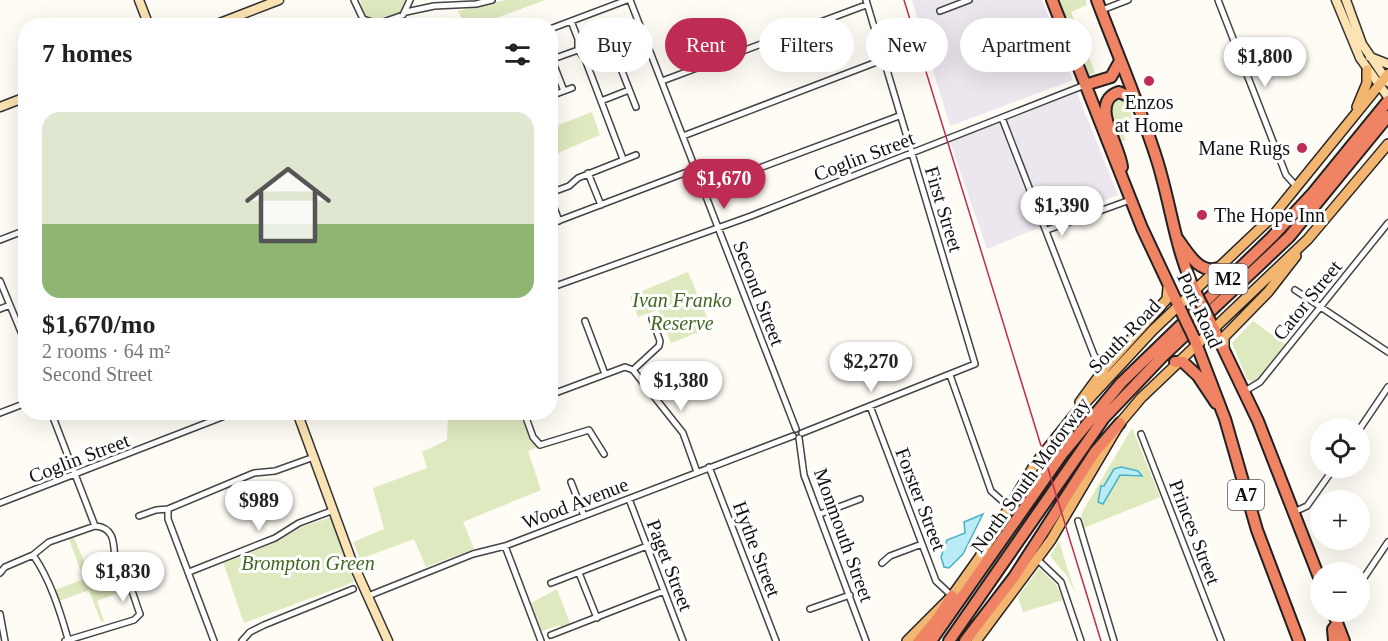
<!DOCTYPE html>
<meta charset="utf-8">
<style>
:root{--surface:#fff;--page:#f2f2f2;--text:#222;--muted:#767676;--line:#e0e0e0;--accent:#be2c54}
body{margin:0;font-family:Georgia,serif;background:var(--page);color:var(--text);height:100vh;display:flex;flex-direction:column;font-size:22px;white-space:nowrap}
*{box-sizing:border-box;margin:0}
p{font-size:20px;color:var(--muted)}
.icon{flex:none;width:33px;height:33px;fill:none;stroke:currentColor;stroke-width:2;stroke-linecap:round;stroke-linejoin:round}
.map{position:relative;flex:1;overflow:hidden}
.panel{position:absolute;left:18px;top:18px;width:540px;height:402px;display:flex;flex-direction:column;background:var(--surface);border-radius:24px;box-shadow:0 6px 24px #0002}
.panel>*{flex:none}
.guide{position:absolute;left:576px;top:18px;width:570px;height:54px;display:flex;gap:12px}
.fabs{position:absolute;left:1310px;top:418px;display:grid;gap:12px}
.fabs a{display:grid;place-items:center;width:60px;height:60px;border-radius:50%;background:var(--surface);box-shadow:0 6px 24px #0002;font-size:30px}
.price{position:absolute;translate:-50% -51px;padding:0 14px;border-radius:21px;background:#fff;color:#222;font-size:20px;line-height:39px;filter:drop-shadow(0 2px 3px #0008)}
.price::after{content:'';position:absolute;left:50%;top:36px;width:18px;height:14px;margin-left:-9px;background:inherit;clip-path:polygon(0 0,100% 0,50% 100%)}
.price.active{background:var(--accent);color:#fff}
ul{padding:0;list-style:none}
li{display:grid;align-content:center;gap:12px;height:318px;padding:0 24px}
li+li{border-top:2px solid var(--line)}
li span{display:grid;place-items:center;height:186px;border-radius:18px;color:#555}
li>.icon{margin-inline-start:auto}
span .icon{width:108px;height:108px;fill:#fffc;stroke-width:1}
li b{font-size:26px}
h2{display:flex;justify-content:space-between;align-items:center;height:72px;padding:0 24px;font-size:26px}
.tag{padding:0 21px;border-radius:27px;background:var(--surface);box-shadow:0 6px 24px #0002;font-size:21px;line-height:54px}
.tag.active{background:var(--accent);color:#fff}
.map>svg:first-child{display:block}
.industrial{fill:#ece6ef}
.green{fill:#dee9bf}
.water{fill:#bbecf5;stroke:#45b3c9;stroke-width:1.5}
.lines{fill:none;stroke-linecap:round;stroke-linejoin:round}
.street-casing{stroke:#444;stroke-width:8}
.secondary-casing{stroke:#333;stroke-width:11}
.primary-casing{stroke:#222;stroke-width:12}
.highway-casing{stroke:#222;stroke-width:14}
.street{stroke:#fff;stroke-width:5}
.secondary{stroke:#fce3b3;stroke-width:8}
.primary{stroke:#f3b671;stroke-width:9}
.highway{stroke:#ef8363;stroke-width:10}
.rail{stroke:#be2c54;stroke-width:1.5}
.highway-bridge-casing{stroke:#222;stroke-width:14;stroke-linecap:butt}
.highway-bridge{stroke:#ef8363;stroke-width:10}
.poi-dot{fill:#be2c54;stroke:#fff;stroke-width:2}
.labels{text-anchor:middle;stroke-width:6;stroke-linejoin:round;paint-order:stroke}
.shield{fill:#fff;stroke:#585858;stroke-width:1.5}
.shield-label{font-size:18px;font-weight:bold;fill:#111}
.poi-label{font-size:20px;fill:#111;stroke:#fff}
.street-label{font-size:20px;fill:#111;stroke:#fff}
.park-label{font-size:20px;font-style:italic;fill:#406822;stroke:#fff}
</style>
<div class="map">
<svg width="1388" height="641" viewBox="0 0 1388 641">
<rect width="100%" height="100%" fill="#fffbf5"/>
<path class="industrial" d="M912,0H1042L1073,80L950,126Z
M1077,93L1118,195L987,249L950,142Z"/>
<path class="green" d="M360,0H407L400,13L374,21L364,16Z
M505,0H545L478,25H465L458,11Z
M1060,0H1086L1087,5L1071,12L1095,72L1087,76Z
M1119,97C1134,102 1135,122 1124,132L1125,140L1120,142L1110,117L1109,106Z
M592,112L600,135L560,152L551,166V128Z
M688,272L711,327L671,343L658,310L638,317L630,296Z
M1253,321L1286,345L1255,383L1247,379L1232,343Z
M448,413H488L497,418L515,413L522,416L534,444L538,447L528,451L541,490L463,522L474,549L426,567L414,539L360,559L353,542L384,529L373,488L427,468L422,452L447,440Z
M1132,428L1160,497L1084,528L1081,517L1083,511Z
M332,517L354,582L244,623L223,562L279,541L301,527Z
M74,537L84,562L113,550L116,570L127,583L128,589L97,601L104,621L101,622L89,590L59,601L55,590L84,579L69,539Z
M1059,541L1075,593L1067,576L1050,556Z
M1039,568L1056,585L1063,600L1023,612L1018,597Z
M557,589L571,626L562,629L560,625L542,631L531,603Z"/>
<path class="water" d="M1121,467L1138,471L1142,476L1120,475L1103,504L1098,502L1101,486H1104L1114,469Z
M983,514L963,554L949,568L944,567L941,557L947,540L965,533L964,522Z"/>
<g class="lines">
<g class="street-casing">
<path id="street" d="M354,0L363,19L378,24L403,15L410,0
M630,0L796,429
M1218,0L1286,175L1297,187
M1102,10L1128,0
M940,11L969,0
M406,12L434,6L476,4L492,0
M571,21L578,39V50L585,59L623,159
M550,29L627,0
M609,38L636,107
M601,41L617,35
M550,60L578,50
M552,60L564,91
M662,81L866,5
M553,95L572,88
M601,101L629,90
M1002,118L1094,355L1105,368
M683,136L882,60
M588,173L601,205
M703,189L899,116
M550,193L569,186L578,178L636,155
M550,197L559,221
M550,224L695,169
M1047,230L1130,200
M0,240L26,230
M0,281L26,344
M550,288L751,216L1085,85
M1295,290L1388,352
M0,309L10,305
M585,321L605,374
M633,370L659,346L660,341L652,319
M950,375L991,491L1008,506
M1245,391L1260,382L1388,223
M550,395L625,367L633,370L683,433L697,472
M870,406L936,581L952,596
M51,412L95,526
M494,412H508
M524,412L533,437L540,445L589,430L604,454
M0,413L26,403
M1359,430L1388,387
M802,433L975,364L866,0
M1141,434L1221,641
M799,438L804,475L866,641
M709,467L776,641
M571,482L584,516
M629,499L683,641
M0,503L235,412
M168,509V519L214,641
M1294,512L1307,506L1334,468
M820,514L860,499
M139,516L156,510L168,509L254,473L275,471L314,457
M1078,521L1114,641
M505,546L541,641
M33,555C50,579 60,611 68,639
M1037,559L1061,582L1081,641
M882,563L890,556L922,544
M189,572L275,538L299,523L334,510
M0,573L5,567L33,555L49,542L95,526C122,528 110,557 118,571C120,575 125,578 128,582C133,591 136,604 140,614L134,620L65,641
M579,573L597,618
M551,583L647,546
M1359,585L1388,542
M368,596L473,554L505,546L793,436
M810,609L850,595
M0,614L5,641
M551,635L664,591
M242,641L250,632L264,625L353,589"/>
</g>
<g class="secondary-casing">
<path id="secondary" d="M139,0L149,26
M1336,0L1360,58L1388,97
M1346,0L1362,44L1388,82
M212,26L279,0
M1370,57L1388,64
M0,107L26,97
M297,412L351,559L388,641"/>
</g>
<g class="primary-casing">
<path id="primary" d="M1357,107L1367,83V70
M1224,349V337L1268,292L1296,256
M1080,402L1105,368L1167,299L1168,287
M907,641L952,596L979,558L1035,464L1074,415L1153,330L1272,217L1388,74
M976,641L1051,540L1120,423L1141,398L1308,239L1388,144"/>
</g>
<g class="highway-casing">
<path id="highway" d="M1052,0L1142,228L1182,313
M1097,0C1117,53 1140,106 1157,160C1172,208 1175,252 1198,297
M1085,85L1111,77L1120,61
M1122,167C1120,145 1088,102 1119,92L1135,99
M1177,238C1187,251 1199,275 1218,268
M1211,323L1258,421L1320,580
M1194,338L1225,419L1257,530L1299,641
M1175,362H1183L1198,376L1216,403
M1333,612L1344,641
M919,641L938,618L952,596
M931,641L1063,453L1121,383L1272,237L1313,193L1388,101
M949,641L1104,418L1162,357L1289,237L1388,116
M965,641L1014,577L1095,452L1120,423
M1334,641L1333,629L1337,624"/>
</g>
<use href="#street" class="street"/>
<use href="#secondary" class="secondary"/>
<use href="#primary" class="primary"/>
<use href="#highway" class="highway"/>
<path class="rail" d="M904,0L1101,641"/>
<g class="highway-bridge-casing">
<path id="highway-bridge" d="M1198,297L1211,323
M1182,313L1194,338"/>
</g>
<use href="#highway-bridge" class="highway-bridge"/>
</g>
<g class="poi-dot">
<circle cx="1149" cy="81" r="6"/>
<circle cx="1302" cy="148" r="6"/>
<circle cx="1202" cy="215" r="6"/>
</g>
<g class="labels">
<g class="shield">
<rect x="1208.5" y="264" width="39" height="30" rx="4.5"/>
<rect x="1228" y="480" width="36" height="30" rx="4.5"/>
</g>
<g class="shield-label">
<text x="1228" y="285">M2</text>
<text x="1246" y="501">A7</text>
</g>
<g class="poi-label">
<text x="1149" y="109">Enzos<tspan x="1149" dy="23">at Home</tspan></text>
<text x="1290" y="155" text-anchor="end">Mane Rugs</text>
<text x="1214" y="222" text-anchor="start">The Hope Inn</text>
</g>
<g class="street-label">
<text transform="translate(864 156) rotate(-21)" y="7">Coglin Street</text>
<text transform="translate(944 209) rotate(73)" y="7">First Street</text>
<text transform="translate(759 293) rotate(69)" y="7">Second Street</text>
<text transform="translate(1307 300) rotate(-51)" y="7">Cator Street</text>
<text transform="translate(1200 310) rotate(65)" y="7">Port Road</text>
<text transform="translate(1124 336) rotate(-46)" y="7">South Road</text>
<text transform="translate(79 458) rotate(-21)" y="7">Coglin Street</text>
<text transform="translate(1030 475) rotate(-54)" y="7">North South Motorway</text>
<text transform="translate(921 499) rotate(69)" y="7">Forster Street</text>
<text transform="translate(575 503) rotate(-21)" y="7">Wood Avenue</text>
<text transform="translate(1195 532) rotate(69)" y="7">Princes Street</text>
<text transform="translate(844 535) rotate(70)" y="7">Monmouth Street</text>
<text transform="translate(757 549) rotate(69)" y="7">Hythe Street</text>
<text transform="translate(670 565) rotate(69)" y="7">Paget Street</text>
</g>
<g class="park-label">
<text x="682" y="307">Ivan Franko<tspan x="682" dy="23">Reserve</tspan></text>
<text x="308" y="570">Brompton Green</text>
</g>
</g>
</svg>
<div class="fabs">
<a><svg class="icon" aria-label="locate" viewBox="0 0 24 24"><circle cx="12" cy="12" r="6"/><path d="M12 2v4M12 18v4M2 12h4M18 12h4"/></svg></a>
<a>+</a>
<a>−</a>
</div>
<b class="price" style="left:1265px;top:88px">$1,800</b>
<b class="price active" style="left:724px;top:210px">$1,670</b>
<b class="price" style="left:1062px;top:237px">$1,390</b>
<b class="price" style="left:871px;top:393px">$2,270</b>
<b class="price" style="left:681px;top:412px">$1,380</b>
<b class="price" style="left:259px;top:532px">$989</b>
<b class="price" style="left:123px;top:603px">$1,830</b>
<div class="guide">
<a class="tag">Buy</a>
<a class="tag active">Rent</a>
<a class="tag">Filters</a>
<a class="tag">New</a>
<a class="tag">Apartment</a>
</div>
<section class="panel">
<h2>7 homes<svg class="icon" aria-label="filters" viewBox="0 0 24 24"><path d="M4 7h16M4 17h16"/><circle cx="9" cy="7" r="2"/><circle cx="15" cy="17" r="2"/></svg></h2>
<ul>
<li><span style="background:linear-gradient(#dfe7d0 60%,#8fb573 0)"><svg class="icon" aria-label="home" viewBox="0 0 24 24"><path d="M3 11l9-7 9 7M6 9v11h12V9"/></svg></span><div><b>$1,670/mo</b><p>2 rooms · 64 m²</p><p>Second Street</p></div></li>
</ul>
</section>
</div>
